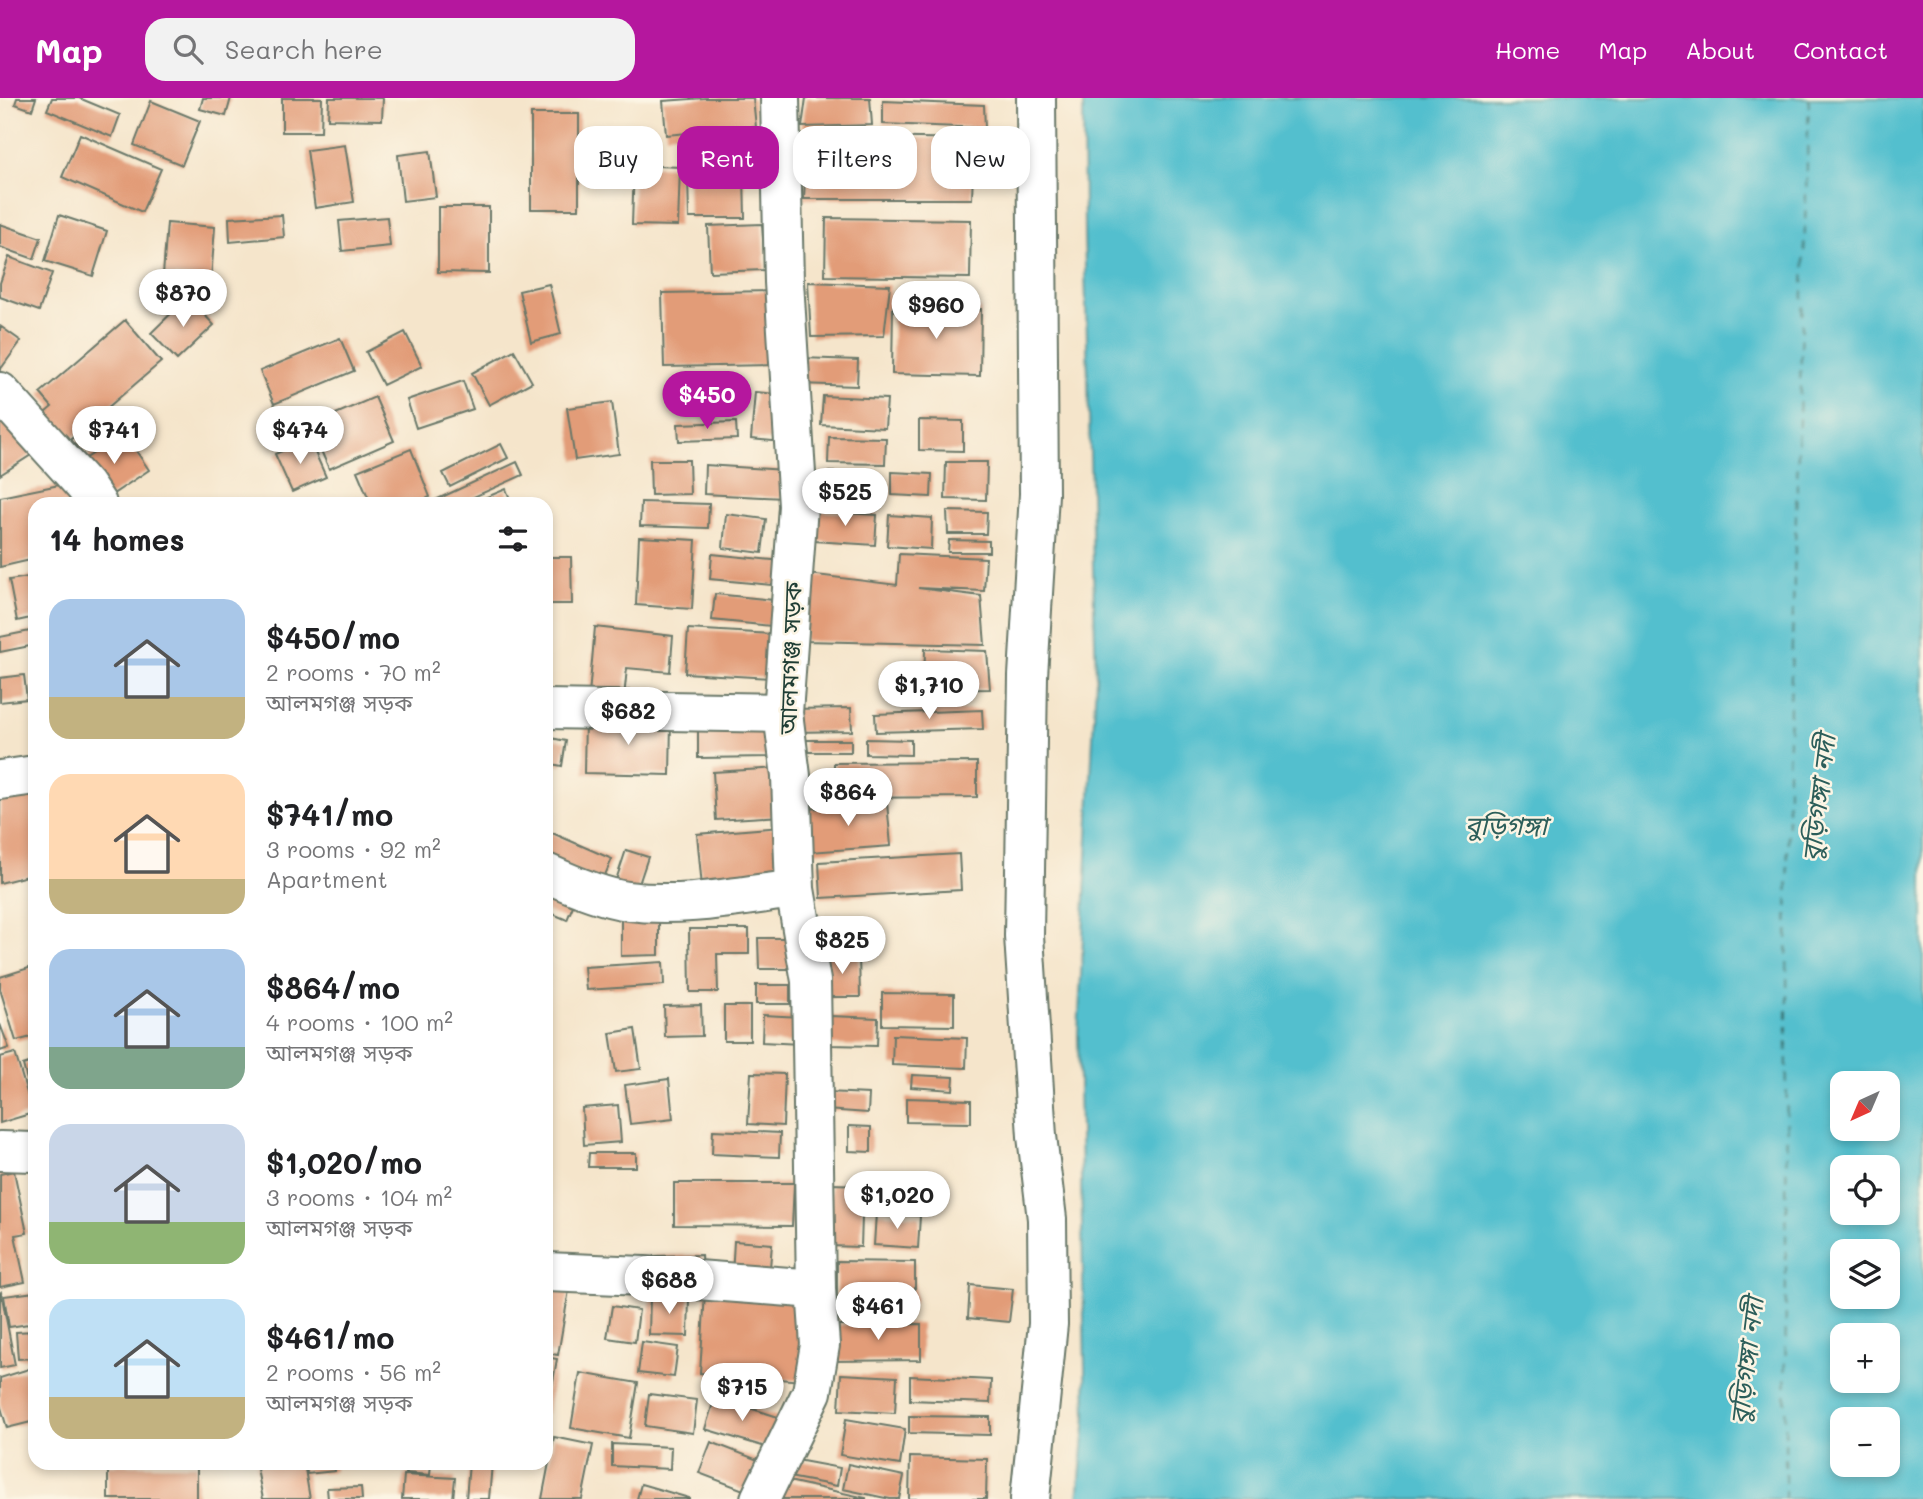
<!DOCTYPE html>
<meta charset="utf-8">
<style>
:root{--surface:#fff;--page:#f2f2f2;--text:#202124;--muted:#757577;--accent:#b5179e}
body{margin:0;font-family:Mali,"Noto Sans Bengali",sans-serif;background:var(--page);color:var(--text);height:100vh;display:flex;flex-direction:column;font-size:26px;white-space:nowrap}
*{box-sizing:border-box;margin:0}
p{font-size:23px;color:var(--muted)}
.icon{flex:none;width:38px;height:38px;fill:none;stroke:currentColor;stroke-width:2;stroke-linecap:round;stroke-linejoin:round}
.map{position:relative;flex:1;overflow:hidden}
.details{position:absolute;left:28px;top:399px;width:525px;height:973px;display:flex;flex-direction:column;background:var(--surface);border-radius:21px;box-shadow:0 4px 10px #0003}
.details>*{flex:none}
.top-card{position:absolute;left:574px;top:28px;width:665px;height:63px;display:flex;gap:14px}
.needle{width:46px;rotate:224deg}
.controls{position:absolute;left:1830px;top:973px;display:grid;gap:14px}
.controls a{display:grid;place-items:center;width:70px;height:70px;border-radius:14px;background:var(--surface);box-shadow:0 4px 10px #0003;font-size:35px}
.price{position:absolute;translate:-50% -60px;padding:0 16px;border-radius:24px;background:#fff;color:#222;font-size:23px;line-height:46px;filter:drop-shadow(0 2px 4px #0008)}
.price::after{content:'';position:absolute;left:50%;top:42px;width:21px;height:16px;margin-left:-10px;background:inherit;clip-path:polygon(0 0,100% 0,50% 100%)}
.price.on{background:var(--accent);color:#fff}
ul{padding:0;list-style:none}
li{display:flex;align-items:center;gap:21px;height:175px;padding:0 21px}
li span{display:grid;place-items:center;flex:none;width:196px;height:140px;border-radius:21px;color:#555}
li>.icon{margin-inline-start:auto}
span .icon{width:84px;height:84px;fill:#fffc;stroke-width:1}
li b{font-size:30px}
h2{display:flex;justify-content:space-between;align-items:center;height:84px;padding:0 21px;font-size:30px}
.pill{padding:0 24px;border-radius:21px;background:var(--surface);box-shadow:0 4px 10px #0003;font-size:24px;line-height:63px}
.pill.on{background:var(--accent);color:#fff}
header{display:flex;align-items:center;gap:42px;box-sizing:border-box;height:98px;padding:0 35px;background:var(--accent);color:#fff}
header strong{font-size:33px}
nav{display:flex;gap:38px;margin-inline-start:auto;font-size:24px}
.search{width:490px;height:63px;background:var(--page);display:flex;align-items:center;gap:18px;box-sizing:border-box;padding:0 24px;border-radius:21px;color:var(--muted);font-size:26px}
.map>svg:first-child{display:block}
.water{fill:#53bfce;stroke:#397e81;stroke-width:2;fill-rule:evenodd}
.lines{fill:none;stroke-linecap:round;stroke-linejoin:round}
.ferry{stroke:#2c5e5a;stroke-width:2;stroke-dasharray:9 7;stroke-linecap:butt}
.building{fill:#e29c78}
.minor-casing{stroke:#6a7869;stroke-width:42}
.minor{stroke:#fff;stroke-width:38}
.labels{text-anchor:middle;stroke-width:5;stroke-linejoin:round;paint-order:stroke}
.street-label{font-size:24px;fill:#1f3d34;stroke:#fcf5e5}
.water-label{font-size:26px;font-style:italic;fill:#2c5e5a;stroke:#fcf5e5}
</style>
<header>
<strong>Map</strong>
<div class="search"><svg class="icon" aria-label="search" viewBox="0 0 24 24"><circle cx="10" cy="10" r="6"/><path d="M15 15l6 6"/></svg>Search here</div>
<nav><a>Home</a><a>Map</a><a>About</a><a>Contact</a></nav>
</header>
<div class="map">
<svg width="1923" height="1401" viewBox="0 0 1923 1401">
<rect width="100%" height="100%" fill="#fcf5e5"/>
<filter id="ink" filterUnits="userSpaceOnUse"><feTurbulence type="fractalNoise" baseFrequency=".0143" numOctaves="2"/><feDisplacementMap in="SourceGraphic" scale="14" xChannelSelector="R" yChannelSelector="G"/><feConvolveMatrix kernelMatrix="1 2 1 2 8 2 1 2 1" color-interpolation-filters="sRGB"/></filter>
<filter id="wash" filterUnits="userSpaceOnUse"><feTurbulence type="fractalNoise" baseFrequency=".00686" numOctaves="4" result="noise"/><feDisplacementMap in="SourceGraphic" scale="28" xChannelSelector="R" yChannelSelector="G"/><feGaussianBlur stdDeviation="1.57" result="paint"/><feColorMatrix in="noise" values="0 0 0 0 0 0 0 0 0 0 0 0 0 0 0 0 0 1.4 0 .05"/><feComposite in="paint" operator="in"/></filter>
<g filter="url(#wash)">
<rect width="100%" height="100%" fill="#f5e5cb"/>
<path class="water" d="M1083,0H1923V1401H1078L1086,1318L1078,937L1096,580L1084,132ZM1843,985H1888V1031H1843ZM1843,1069H1888V1115H1843ZM1843,1153H1888V1199H1843ZM1843,1237H1888V1283H1843ZM1843,1321H1888V1367H1843Z"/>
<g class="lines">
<path class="ferry" d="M1785,1401L1788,673L1809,0"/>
</g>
<g id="blocks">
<path class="building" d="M17,0H36L32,12L15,6Z
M52,0H79L120,17L112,39L47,12Z
M203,0H231L226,18L200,11Z
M282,0H322L321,34H282Z
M329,0H383L382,22L328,21Z
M705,0H753L756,29L666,37L663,3Z
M806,0H870L872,27L802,29Z
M151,3L200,23L182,67L134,47Z
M883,3L984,7L985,30L883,26Z
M531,16H579V111H531Z
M80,36L161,71L142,114L62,79Z
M686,38H757V67L687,68Z
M807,38L974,41L972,101H804Z
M345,47L354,104L315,110L307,52Z
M430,53L436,99L403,103L398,57Z
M634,67L680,69L678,128L632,127Z
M744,77L745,120H689L688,78Z
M438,109H489V175L438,174Z
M59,117L107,133L93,178L45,163Z
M282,117L284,139L230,144L229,120Z
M387,119L390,148L342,153L339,123Z
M826,120L971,122L970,180L825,178Z
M167,125L215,129L211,181L163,177Z
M0,126L41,140L34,161L0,149Z
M762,126L765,172L710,174L708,128Z
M9,159L52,175L39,213L0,199V185Z
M808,184L890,187L884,238L811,239Z
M549,186L561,236L531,244L519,193Z
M777,193L779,267L664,269L662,195Z
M188,199L214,227L177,262L151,235Z
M893,208L981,211L980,278L892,276Z
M125,222L161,264L57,353L33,325L52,309L40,295Z
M0,228L21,243L0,272Z
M405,234L422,268L383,287L366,254Z
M340,240L354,273L274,306L260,273Z
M514,252L532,284L489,307L472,275Z
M801,260L858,262L857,288L800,286Z
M463,283L473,311L416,330L407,302Z
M739,286L740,315H699L698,287Z
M755,294L787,297L783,344L751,341Z
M823,298L887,301L885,330L821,327Z
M375,299L394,343L329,371L310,327Z
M612,304L619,356L575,362L567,310Z
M0,321L34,355L0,377Z
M919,322L963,323V353L919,352Z
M736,324L737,341L679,343L678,326Z
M124,335L149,372L104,402L79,365Z
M829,339L886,340L885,366L828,365Z
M309,341L326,379L292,394L275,356Z
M501,346L508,360L450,389L443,375Z
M411,351L430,399L414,406H371L357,373Z
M650,362H689L690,396L651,397Z
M517,364L523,377L458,406H427Z
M946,364H987L986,402L945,401Z
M705,367L785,372L784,400L704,396Z
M829,374L874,376V397L828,395Z
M892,374L932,376L931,399L892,397Z
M74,384L79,406H35V461L0,469V399Z
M506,391L512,406H470Z
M641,404L709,406L708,430L640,428Z
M815,413L877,417L875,447L814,443Z
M947,413L987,414L986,436H948Z
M726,416L766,421L762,455L723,450Z
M889,417L932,420L931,451L887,448Z
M639,439L696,442L692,511L636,507Z
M949,442L989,443V454H948Z
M712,456L783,463L781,488L710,481Z
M899,456L986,460L984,493L918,490L981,498L985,547L804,543L809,476L897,487Z
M546,459H571L572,506H546Z
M35,478V519L17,523L9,482Z
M715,496L783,503L781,529L712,522Z
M595,529L673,538L670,574L627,570L624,600L589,597Z
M688,531L773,536L770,580L685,575Z
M35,532V547L0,554V539Z
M925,551L987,553L990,591L924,592Z
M24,577L27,601L0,604V580Z
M851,610L852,633L793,634L792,611Z
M982,612L983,631L876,634L875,616Z
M585,621L671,623L670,677L584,675Z
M769,624L770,659L698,660V625Z
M546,639L566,643L562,668L546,665Z
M866,641L911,642V657L866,656Z
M804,642H851V654H804Z
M977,664V699L834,700V665Z
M779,670L782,718L716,722L713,674Z
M35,684V776L0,785V693Z
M887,705L891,748L810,754L806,711Z
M781,729L786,781L702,789L697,736Z
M550,734L612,761L602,784L546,760V743Z
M626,752L648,759L635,798L613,791Z
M959,756L961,792L821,800L819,764Z
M546,783L578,796L567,822L546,813Z
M659,821V857L621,858V822Z
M689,831H749V856H717L718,894H690Z
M758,840H796L797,871H759Z
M824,856H859L860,899H825Z
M663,864L664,887L586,892L584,869Z
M35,868V938L16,943L0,891V879Z
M756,887H790V906H756Z
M882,895L954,896V928L882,927Z
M701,907L702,938L665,939L664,908Z
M724,908H750V943H724Z
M763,917L801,919L800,946L762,944Z
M830,918L878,920L877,948L829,947Z
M0,926L9,950L0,953Z
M635,931L641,971L616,974L610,935Z
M893,937L967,940L966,970L892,967Z
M15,955L33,1015L0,1025V959Z
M35,963V1008H34L23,967Z
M751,975L785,976L783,1028L748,1026Z
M912,977L954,979L953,992L911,989Z
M669,981L673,1021L630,1026L625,987Z
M827,994L869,996L868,1015L826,1012Z
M906,1000L971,1002V1025L906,1024Z
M618,1007L621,1044L584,1047L582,1010Z
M849,1028L871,1029V1054L849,1053Z
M713,1032L780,1035L779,1059L712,1056Z
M589,1055H636V1069H588Z
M14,1073L27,1135L15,1137L25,1184L0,1189V1076Z
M674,1085H794L792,1128L674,1127Z
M831,1086L863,1087L861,1149L829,1148Z
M876,1115L920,1118L918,1150L874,1147Z
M734,1143L772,1146L769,1181L732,1178Z
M701,1157L702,1174L655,1175L654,1158Z
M837,1163L915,1164V1205H837Z
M970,1187L1013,1191L1009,1224L968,1220Z
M546,1188L569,1192L558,1257L546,1255Z
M1,1194L15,1267L0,1270V1195Z
M35,1194V1225L9,1229L4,1198Z
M705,1195L810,1203L804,1283L700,1275Z
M650,1198L689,1200L688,1238L649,1237Z
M612,1208L639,1212L635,1244L607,1240Z
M921,1226V1262L834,1263V1227Z
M35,1233V1260L18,1261L16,1234Z
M642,1244L678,1249L674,1279L638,1275Z
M546,1259L557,1261L547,1316L546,1315Z
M35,1269V1323L7,1330L0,1306V1280Z
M580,1275L638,1285L629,1340L571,1330Z
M841,1276L897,1279L895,1315L839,1312Z
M910,1278L991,1282L990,1305L910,1302Z
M649,1296L697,1302L693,1335L645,1328Z
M715,1299L778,1319L769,1350L705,1331Z
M909,1318L990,1319V1337L909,1335Z
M846,1321L905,1331L900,1367L840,1357Z
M554,1339L593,1347L582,1401H542Z
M711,1344L758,1362L746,1393L699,1375Z
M612,1346L671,1349L670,1371L612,1368Z
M910,1359L987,1361L986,1401H909Z
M797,1362L840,1370L837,1388L789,1379Z
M263,1365H304L310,1401H263L256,1366Z
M306,1365H335V1373L307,1376Z
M406,1365H431L430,1377L406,1375Z
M469,1365H492L489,1401H466Z
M848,1366L904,1378L899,1401H890L843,1391Z
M108,1367H197V1401H108Z
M404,1377L455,1380L453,1401H402Z
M784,1382L866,1400V1401H780Z
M641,1386L689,1400V1401H637Z
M361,1389L362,1401H328L327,1390Z"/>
</g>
</g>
<g filter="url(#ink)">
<use href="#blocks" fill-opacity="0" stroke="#6a7869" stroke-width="2"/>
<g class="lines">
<g class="minor-casing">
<path id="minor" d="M0,294L85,388L97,406
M546,611L783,615
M0,682L35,677
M546,775C568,785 605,800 628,803C683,810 740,798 795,791
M0,1053L35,1054
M546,1174L644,1178L816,1191
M760,1401L812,1294L820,1247L816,1191L811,883L795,791L791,678L783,615L798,408L784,184L780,0
M1030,1401L1048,1226L1047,1121L1037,1038L1024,838L1028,578L1039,396L1036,0"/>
</g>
<use href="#minor" class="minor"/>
</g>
</g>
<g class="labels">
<g class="street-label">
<text transform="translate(791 560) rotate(-88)" y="8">আলমগঞ্জ সড়ক</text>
</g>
<g class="water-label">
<text transform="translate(1819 700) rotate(-83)" y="9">বুড়িগঙ্গা নদী</text>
<text x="1506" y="737">বুড়িগঙ্গা</text>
<text transform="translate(1747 1263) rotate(-83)" y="9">বুড়িগঙ্গা নদী</text>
</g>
</g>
</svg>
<div class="controls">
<a><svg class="needle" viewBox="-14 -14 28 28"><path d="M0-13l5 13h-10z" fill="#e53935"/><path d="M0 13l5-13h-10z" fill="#757577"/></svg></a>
<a><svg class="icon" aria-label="locate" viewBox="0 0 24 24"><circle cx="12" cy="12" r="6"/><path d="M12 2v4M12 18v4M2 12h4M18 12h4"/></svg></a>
<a><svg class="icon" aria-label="layers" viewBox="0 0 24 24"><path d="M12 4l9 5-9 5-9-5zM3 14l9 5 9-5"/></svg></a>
<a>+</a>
<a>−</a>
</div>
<b class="price" style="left:183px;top:231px">$870</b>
<b class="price" style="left:936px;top:243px">$960</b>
<b class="price on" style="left:707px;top:333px">$450</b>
<b class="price" style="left:114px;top:368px">$741</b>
<b class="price" style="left:300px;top:368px">$474</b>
<b class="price" style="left:845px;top:430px">$525</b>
<b class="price" style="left:929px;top:623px">$1,710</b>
<b class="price" style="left:628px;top:649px">$682</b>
<b class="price" style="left:848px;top:730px">$864</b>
<b class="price" style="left:842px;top:878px">$825</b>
<b class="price" style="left:897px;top:1133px">$1,020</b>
<b class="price" style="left:669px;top:1218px">$688</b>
<b class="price" style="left:878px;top:1244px">$461</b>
<b class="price" style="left:742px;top:1325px">$715</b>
<div class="top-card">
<a class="pill">Buy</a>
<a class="pill on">Rent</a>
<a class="pill">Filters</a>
<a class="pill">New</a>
</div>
<section class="details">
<h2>14 homes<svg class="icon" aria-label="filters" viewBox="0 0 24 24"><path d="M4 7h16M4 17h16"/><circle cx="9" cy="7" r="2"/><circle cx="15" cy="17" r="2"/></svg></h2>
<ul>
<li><span style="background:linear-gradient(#a9c7e8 70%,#c2b280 0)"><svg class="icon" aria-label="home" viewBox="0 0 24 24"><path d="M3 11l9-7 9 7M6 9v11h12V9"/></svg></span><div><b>$450/mo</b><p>2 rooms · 70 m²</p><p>আলমগঞ্জ সড়ক</p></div></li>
<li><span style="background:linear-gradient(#ffd9b3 75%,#c2b280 0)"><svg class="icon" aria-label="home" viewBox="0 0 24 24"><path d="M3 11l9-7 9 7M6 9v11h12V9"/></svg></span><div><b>$741/mo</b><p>3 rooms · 92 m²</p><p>Apartment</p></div></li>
<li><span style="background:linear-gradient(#a9c7e8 70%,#7fa58c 0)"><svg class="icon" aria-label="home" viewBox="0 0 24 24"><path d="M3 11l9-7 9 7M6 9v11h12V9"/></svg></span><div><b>$864/mo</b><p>4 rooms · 100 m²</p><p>আলমগঞ্জ সড়ক</p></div></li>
<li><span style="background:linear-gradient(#c9d6e8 70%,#8fb573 0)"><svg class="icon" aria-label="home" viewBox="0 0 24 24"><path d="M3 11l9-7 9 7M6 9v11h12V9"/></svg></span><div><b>$1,020/mo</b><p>3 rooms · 104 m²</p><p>আলমগঞ্জ সড়ক</p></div></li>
<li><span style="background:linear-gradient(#bfe0f5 70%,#c2b280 0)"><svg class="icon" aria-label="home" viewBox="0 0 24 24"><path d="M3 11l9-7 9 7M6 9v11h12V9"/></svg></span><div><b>$461/mo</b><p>2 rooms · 56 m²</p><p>আলমগঞ্জ সড়ক</p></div></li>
</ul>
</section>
</div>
